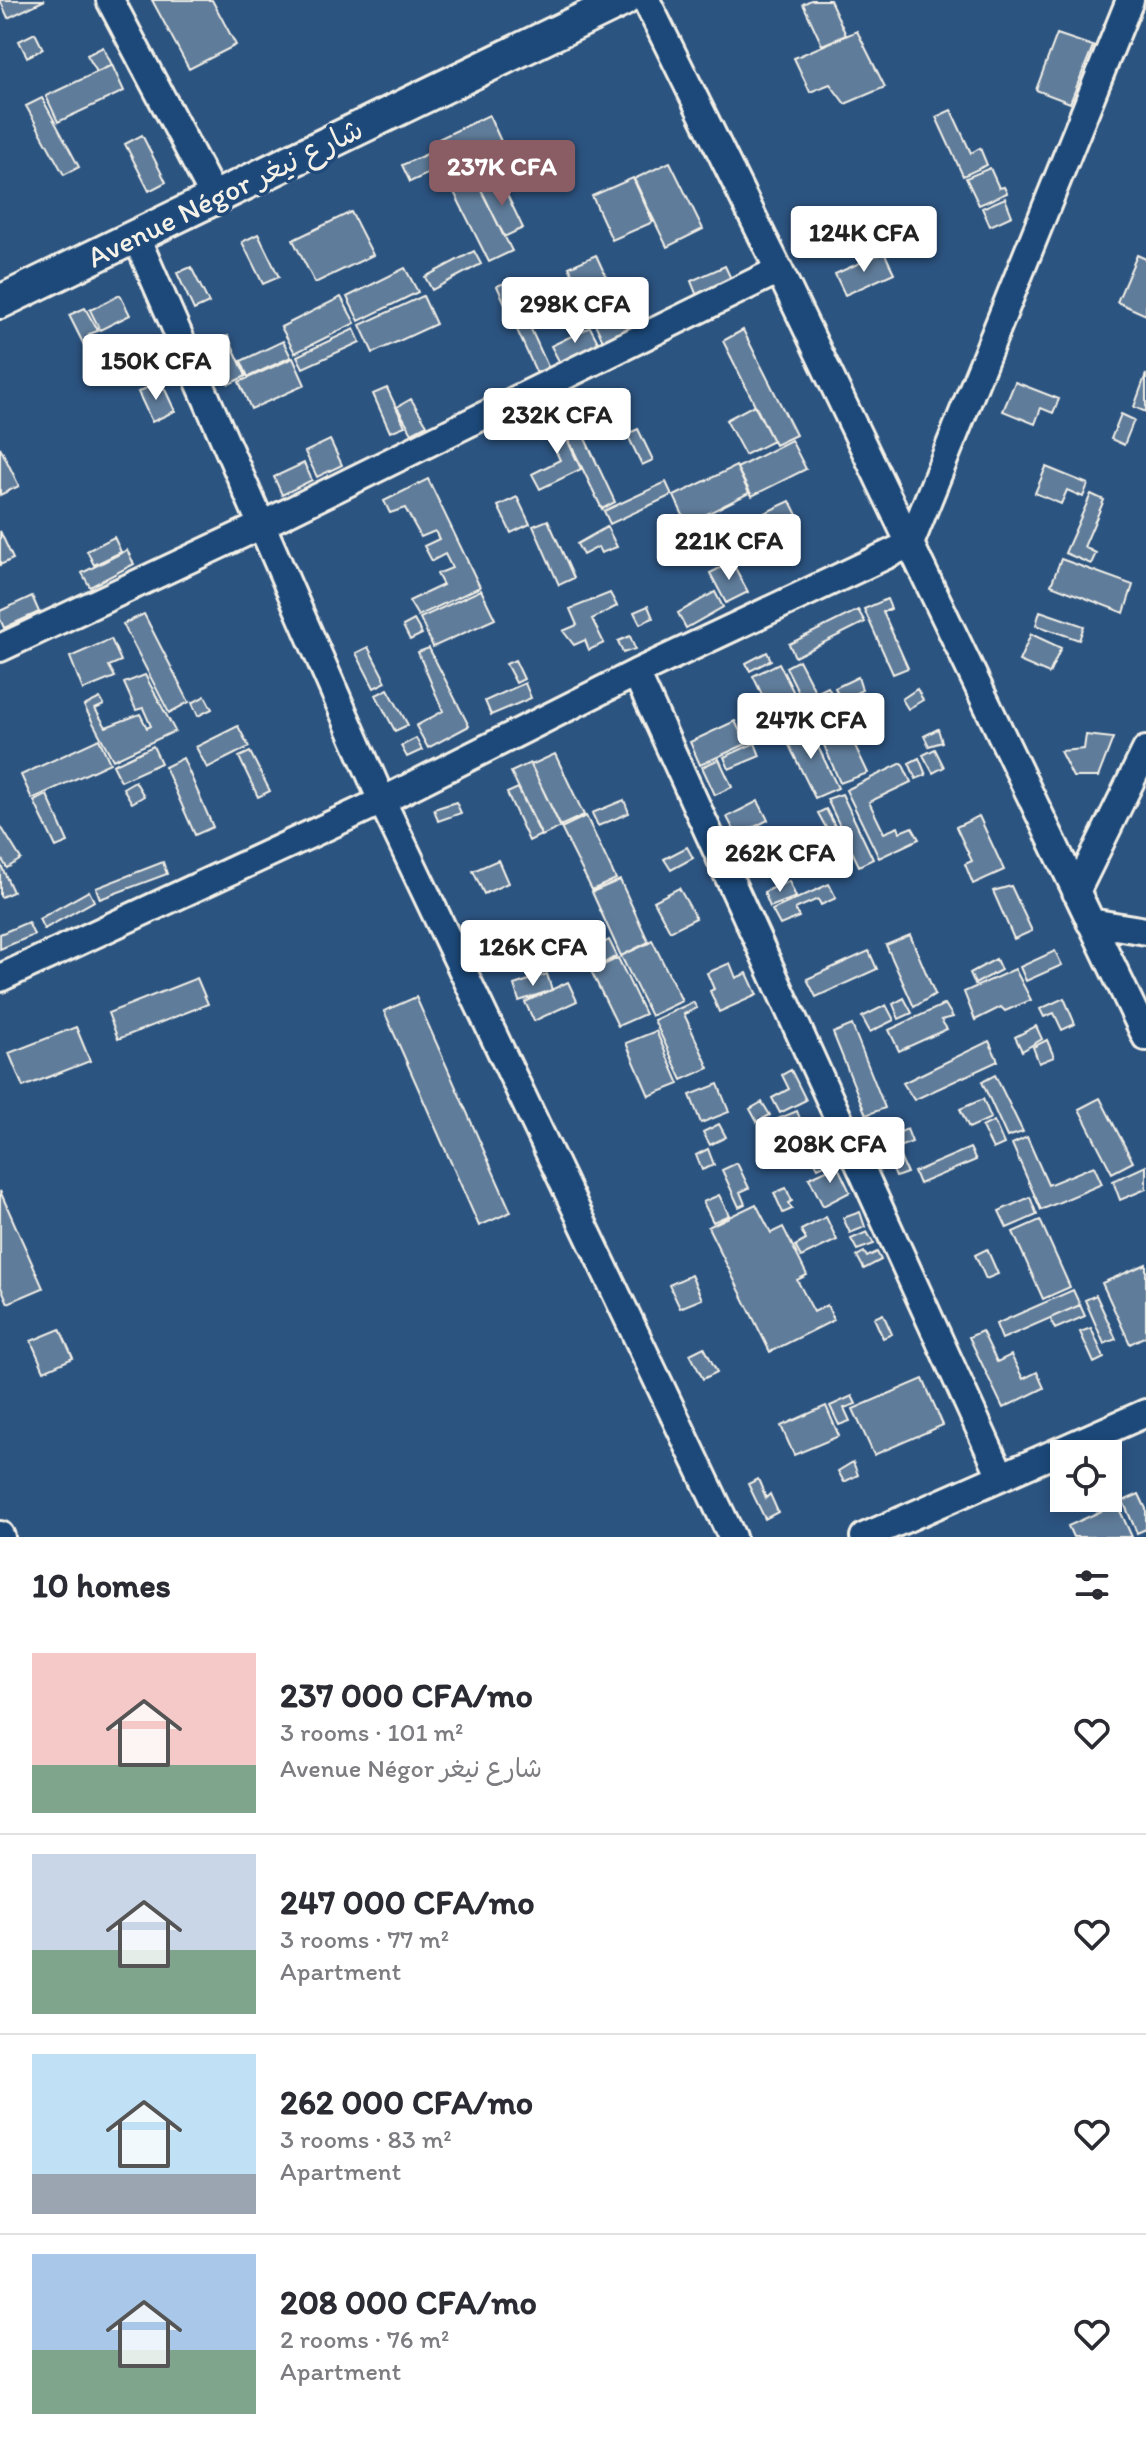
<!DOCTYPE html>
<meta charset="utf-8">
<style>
:root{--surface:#fff;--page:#f7f7f7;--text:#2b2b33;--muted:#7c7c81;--line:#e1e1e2;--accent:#8a5d65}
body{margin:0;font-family:Itim,"Playpen Sans Arabic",sans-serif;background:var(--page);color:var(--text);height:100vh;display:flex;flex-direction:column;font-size:30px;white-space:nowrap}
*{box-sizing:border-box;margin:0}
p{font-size:26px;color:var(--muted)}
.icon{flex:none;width:44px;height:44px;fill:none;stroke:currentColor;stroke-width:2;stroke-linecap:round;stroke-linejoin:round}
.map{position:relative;height:1537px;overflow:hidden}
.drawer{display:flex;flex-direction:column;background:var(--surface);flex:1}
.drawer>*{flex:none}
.tools{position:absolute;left:1050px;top:1440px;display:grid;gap:16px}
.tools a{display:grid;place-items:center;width:72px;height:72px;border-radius:0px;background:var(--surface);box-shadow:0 4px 12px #0003;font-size:40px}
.price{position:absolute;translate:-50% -68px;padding:0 18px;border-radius:8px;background:#fff;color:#222;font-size:26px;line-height:52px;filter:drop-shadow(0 2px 4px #0008)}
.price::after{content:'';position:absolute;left:50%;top:48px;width:24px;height:18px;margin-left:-12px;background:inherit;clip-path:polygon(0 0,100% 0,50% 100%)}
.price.current{background:var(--accent);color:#fff}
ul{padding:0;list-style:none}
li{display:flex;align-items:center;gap:24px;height:200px;padding:0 32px}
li+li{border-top:2px solid var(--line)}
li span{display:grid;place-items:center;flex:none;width:224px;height:160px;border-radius:0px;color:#555}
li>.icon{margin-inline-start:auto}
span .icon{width:96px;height:96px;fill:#fffc;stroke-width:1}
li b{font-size:34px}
h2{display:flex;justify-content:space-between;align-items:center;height:96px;padding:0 32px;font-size:34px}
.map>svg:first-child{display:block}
.building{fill:#5e7b9a;stroke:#f4f1e8;stroke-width:2}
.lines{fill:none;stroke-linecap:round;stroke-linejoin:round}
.minor-casing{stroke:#f4f1e8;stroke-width:32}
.major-casing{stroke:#f4f1e8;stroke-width:38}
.minor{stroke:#1f4a7a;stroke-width:26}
.major{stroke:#1f4a7a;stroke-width:32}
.labels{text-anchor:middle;stroke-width:7;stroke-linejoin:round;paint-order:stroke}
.street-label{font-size:30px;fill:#f4f1e8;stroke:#1f4a7a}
</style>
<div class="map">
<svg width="1146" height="1537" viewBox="0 0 1146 1537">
<rect width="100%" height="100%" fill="#2c5481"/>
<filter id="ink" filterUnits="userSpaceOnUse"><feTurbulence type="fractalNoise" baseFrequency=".0125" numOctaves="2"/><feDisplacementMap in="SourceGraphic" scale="16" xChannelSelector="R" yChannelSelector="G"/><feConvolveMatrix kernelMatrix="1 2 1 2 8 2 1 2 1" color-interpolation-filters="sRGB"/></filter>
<g filter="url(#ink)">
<path class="building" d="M0,0H45L8,18Z
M152,0H212L236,45L189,69Z
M811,0H830L846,35L822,45L803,4Z
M857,31L885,87L845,104L830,84L810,92L794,58Z
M35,33L43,49L27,57L19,41Z
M1057,34L1093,46L1070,103L1036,90Z
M103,47L112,65L97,72L87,55Z
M112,65L124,91L58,122L46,96Z
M42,98L79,167L64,175L26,106Z
M951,110L971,153L980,148L987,165L963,176L936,117Z
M489,115L505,150L446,177L430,143Z
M142,135L166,182L149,191L125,144Z
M429,153L436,170L410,182L402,165Z
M670,162L703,229L667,247L634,179Z
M990,168L999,188L1004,187L1007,193L979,205L966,178Z
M471,171L512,251L489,262L449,182Z
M499,178L523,228L504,237L480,187Z
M633,178L653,222L612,240L592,196Z
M1005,198L1012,216L990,226L982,208Z
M351,212L373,255L315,283L293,240Z
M258,234L279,277L263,284L242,242Z
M474,251L481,264L432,290L425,277Z
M884,252L894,273L845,295L835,274Z
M596,255L630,329L603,341L569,267Z
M1137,255L1146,259V315L1117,302Z
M725,266L732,281L697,296L691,281Z
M191,267L209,303L194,310L177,273Z
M405,268L418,292L359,321L347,297Z
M509,281L550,371L538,376L497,286Z
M120,295L130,315L100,330L90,310Z
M423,296L436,324L373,353L360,325Z
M341,297L355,323L295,353L281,327Z
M85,308L98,331L89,334L97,348L88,353L69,315Z
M590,327L599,344L560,363L551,346Z
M354,329L360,342L303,368L297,356Z
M743,330L796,435L775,445L723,341Z
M228,336L246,376L229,384L210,344Z
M283,341L291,357L248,377L241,361Z
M293,358L305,385L251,409L239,382Z
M1146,374V412L1134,407Z
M161,381L175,411L152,422L138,392Z
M1015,382L1059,399L1053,413L1041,408L1035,424L1003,411Z
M387,388L405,426L390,432L373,394Z
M411,399L427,425L412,433L397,407Z
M754,405L773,441L745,455L726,420Z
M572,411L615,502L602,509L558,418Z
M1121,414L1134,420L1124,445L1111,439Z
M556,416L581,469L540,489L532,474L560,460L542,421Z
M638,429L653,460L642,465L627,434Z
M330,440L342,465L317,477L305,452Z
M791,440L806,469L752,496L737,468Z
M0,447L19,486L0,495Z
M304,463L312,480L282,495L274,477Z
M736,466L749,493L687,524L674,496Z
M1046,467L1088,484L1083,497L1067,490L1061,504L1035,493Z
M428,479L480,587L418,616L409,601L443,585L437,574L452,568L445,554L432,561L424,546L439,539L435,531L421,537L405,508L390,513L384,501Z
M666,482L672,495L610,524L604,511Z
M1091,494L1104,500L1084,547L1096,553L1091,564L1065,553Z
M517,497L530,524L511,533L498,506Z
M790,501L802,525L772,539L760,515Z
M548,520L574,578L559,585L533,526Z
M607,527L617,547L601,553L598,547L583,555L577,544Z
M0,531L13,559L0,565Z
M114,537L121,552L94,565L87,551Z
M127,550L134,564L90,587L82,573Z
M1061,559L1133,585L1124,613L1051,585Z
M732,562L748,592L726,603L710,573Z
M481,590L495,619L433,647L420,618Z
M715,592L723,607L686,628L678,613Z
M610,593L617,606L592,619L604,643L589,650L585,640L574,645L563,631L577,625L570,609Z
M32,596L39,612L4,628L0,619V611Z
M887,599L891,609L883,612L908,668L893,674L864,609Z
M648,606L653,618L640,624L634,612Z
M858,610L865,622L795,657L789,644Z
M1040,611L1084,626L1079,640L1036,625Z
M144,614L189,702L169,713L123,624Z
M414,620L422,634L410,640L403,626Z
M1031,634L1061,648L1049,674L1019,661Z
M630,636L635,649L623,653L618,641Z
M111,639L121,661L109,666L115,677L83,690L70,657Z
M368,647L386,682L374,688L356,653Z
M429,648L469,726L428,748L416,726L443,711L418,652Z
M767,652L771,660L750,671L746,663Z
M515,660L524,679L516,683L506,664Z
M799,660L816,693L828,687L836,702L810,715L786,667Z
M779,663L806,717L779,730L753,676Z
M145,675L175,731L113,760L84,706L100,698L104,705L95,709L106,727L140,714L147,728L151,726L143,708L136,710L124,683Z
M858,677L862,690L841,701L835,688Z
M525,683L531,698L491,715L485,701Z
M388,689L408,725L395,731L376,695Z
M917,689L923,700L908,709L902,699Z
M866,695L871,709L853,715L847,703Z
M205,696L212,709L198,716L192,703Z
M838,710L868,773L840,783L813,719Z
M735,721L746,744L700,765L690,742Z
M807,724L838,788L815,798L784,735Z
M238,726L249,747L207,768L196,747Z
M938,729L942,742L929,746L924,736Z
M1086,735L1113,738L1098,777H1073L1060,751L1084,749Z
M416,738L422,750L407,757L401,746Z
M99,739L110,763L32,799L21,775Z
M755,743L760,756L729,769L724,757Z
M153,746L161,763L121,781L113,765Z
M935,749L944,767L933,773L923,755Z
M250,752L270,791L258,797L239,757Z
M555,754L584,815L560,826L531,765Z
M183,758L213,827L195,835L165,767Z
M919,758L926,775L916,779L909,763Z
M719,759L732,787L715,795L702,767Z
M530,763L561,827L542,836L511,772Z
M902,763L911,782L869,802L884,833L898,827L900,832L912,827L919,839L879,858L846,790Z
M135,781L144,796L132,803L123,788Z
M518,788L541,835L529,841L507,793Z
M842,794L873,859L859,866L827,799Z
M47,795L68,842L56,847L34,801Z
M624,800L629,813L598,826L592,813Z
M758,801L768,820L737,836L727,817Z
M456,802L461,813L438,821L434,809Z
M826,809L849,852L841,855L818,813Z
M586,816L616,879L592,890L561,828Z
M979,816L1004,870L973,884L965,864L972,861L956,827Z
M0,825L21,859L7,868L0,856Z
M757,831L772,860L754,869L739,841Z
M687,847L693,858L671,870L664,859Z
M498,860L508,883L484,894L473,871Z
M163,862L167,874L100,899L96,888Z
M0,863L13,892L1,897L0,896Z
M620,880L649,943L621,956L592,892Z
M789,881L796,897L770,907L764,892Z
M829,884L836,898L821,905L818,899L795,909L799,917L780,925L772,910Z
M1011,886L1032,931L1014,939L993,891Z
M679,888L696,918L670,931L654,901Z
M89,891L94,901L44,929L39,919Z
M28,922L34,935L0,949V934Z
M539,928L549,947L532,956L522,936Z
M510,931L520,951L506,959L495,938Z
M910,935L935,994L914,1007L886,945Z
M609,940L617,956L591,970L582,954Z
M652,940L682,1001L651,1016L621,956Z
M869,951L877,969L816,997L807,979Z
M1055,951L1062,965L1026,981L1020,967Z
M618,958L645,1014L618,1026L591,971Z
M996,959L1001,970L975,984L970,973Z
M730,963L736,978L747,973L757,995L719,1012L710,991L714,989L707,973Z
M1015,969L1031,1000L1005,1011L1001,1007L975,1020L964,992Z
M547,974L552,990L519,1001L514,985Z
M197,978L208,1004L118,1039L108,1013Z
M568,982L577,1001L534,1021L525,1002Z
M416,997L511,1212L479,1226L384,1011Z
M904,998L912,1013L899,1019L893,1004Z
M1064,998L1075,1024L1062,1030L1054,1013L1044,1017L1040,1009Z
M693,1002L697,1008L684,1014L709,1068L682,1080L654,1020Z
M945,1004L953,1017L941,1020L947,1029L899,1051L889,1030Z
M886,1005L894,1020L870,1032L862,1017Z
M852,1025L885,1108L866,1115L833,1033Z
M1036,1026L1042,1039L1022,1051L1015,1037Z
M76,1027L90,1061L23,1087L9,1053Z
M656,1031L679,1084L649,1096L626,1043Z
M1047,1040L1054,1057L1039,1063L1033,1047Z
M989,1041L998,1061L914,1100L903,1083Z
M791,1070L806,1100L780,1113L772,1098L789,1089L782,1075Z
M995,1075L1023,1132L1007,1137L982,1082Z
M718,1084L729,1112L701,1123L690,1095Z
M1100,1098L1133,1162L1112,1173L1079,1109Z
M983,1099L991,1118L969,1128L960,1109Z
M762,1102L770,1115L757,1122L750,1109Z
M797,1111L803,1126L782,1134L785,1142L770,1148L761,1126Z
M994,1121L1004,1144L993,1149L982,1127Z
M719,1124L726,1137L710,1145L703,1132Z
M907,1129L912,1142L896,1148L907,1173L896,1177L880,1141Z
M1027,1137L1048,1185L1094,1166L1102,1184L1041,1210L1012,1144Z
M824,1148L831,1162L818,1168L811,1155Z
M970,1148L976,1160L919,1184L914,1172Z
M708,1149L714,1165L702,1170L696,1155Z
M737,1163L749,1188L740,1192L745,1204L739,1207L722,1170Z
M837,1165L850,1192L823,1206L809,1178Z
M1146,1166V1189L1120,1200L1113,1181Z
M786,1188L792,1201L788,1203L792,1209L783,1213L774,1193Z
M0,1191L43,1288L8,1303L0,1285Z
M719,1195L729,1215L713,1222L703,1202Z
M1030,1197L1037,1215L1007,1228L999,1211Z
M756,1204L771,1233L783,1227L807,1275L797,1280L814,1312L827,1305L834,1320L770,1352L708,1227Z
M860,1212L865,1227L850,1233L843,1218Z
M826,1217L837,1240L801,1257L795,1246L806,1240L801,1230Z
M1040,1220L1070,1287L1043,1299L1013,1232Z
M867,1232L874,1244L857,1250L851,1239Z
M987,1249L998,1274L986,1279L975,1255Z
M864,1252L867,1257L877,1252L881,1260L864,1269L857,1256Z
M1146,1264V1336L1130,1344L1102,1283Z
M691,1275L702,1299L680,1308L669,1285Z
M1073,1290L1080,1305L1002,1339L996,1324Z
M1096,1295L1116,1339L1104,1344L1085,1300Z
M1080,1305L1085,1316L1055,1329L1050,1318Z
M883,1314L892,1334L883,1338L874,1318Z
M1091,1328L1104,1358L1094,1363L1080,1332Z
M60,1329L73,1358L44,1371L31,1341Z
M982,1331L997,1362L1011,1355L1023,1379L1037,1372L1044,1388L1003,1408L969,1337Z
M704,1347L717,1372L703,1379L690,1354Z
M923,1379L943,1425L874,1455L853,1409Z
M852,1396L856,1404L844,1408L850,1421L839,1425L830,1406Z
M826,1406L839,1436L794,1455L781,1426Z
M853,1462L858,1475L844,1482L838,1471Z
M758,1479L766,1498L770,1494L778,1512L765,1519L748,1484Z
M1139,1494L1146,1509V1529L1137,1533L1123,1501Z
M1117,1504L1132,1537H1073L1068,1526Z"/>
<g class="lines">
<g class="minor-casing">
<path id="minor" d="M110,0L214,197
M646,0L779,270L1146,1037
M136,237L382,801L732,1537
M0,648L262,525L779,270
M636,673L1001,1476
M1076,892L1146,750
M1090,922L1146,931
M0,978L382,801L636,673L910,544L1130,0
M0,1535L1,1537
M864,1537L1146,1413"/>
</g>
<g class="major-casing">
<path id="major" d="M0,302L623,0"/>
</g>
<use href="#minor" class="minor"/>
<use href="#major" class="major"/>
</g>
</g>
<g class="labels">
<g class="street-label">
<text transform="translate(225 193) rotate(-26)" y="10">Avenue Négor شارع نيغر</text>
</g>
</g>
</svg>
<div class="tools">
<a><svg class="icon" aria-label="locate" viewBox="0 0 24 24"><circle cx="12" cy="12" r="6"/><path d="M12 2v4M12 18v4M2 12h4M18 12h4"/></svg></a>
</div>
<b class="price current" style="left:502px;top:208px">237K CFA</b>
<b class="price" style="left:864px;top:274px">124K CFA</b>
<b class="price" style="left:575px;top:345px">298K CFA</b>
<b class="price" style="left:156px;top:402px">150K CFA</b>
<b class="price" style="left:557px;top:456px">232K CFA</b>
<b class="price" style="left:729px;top:582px">221K CFA</b>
<b class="price" style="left:811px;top:761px">247K CFA</b>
<b class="price" style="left:780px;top:894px">262K CFA</b>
<b class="price" style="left:533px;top:988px">126K CFA</b>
<b class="price" style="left:830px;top:1185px">208K CFA</b>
</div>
<section class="drawer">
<h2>10 homes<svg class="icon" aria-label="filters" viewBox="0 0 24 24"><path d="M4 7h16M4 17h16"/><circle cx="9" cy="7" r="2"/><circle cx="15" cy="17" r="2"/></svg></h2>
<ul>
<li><span style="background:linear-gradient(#f6c9c9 70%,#7fa58c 0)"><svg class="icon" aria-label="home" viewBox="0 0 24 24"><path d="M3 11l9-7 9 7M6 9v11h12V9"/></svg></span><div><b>237 000 CFA/mo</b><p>3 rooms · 101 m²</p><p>Avenue Négor شارع نيغر</p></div><svg class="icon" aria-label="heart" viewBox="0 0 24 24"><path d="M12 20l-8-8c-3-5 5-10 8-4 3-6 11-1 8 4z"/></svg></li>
<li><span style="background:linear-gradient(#c9d6e8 60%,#7fa58c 0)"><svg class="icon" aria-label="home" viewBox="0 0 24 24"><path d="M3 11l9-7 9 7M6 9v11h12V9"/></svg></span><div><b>247 000 CFA/mo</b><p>3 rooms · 77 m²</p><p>Apartment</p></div><svg class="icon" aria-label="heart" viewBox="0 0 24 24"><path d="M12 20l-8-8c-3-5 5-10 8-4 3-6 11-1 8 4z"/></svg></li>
<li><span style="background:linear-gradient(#bfe0f5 75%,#9aa5b1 0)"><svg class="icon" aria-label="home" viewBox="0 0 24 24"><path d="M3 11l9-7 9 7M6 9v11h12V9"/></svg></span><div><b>262 000 CFA/mo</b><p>3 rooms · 83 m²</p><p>Apartment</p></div><svg class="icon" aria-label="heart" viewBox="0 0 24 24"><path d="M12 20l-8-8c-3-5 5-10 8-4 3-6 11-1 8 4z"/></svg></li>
<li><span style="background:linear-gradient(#a9c7e8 60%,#7fa58c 0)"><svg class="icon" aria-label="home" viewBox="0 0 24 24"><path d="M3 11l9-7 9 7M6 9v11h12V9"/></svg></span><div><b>208 000 CFA/mo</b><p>2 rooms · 76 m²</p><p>Apartment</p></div><svg class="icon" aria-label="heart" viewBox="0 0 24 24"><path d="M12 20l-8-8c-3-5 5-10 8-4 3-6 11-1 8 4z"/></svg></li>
</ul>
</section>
